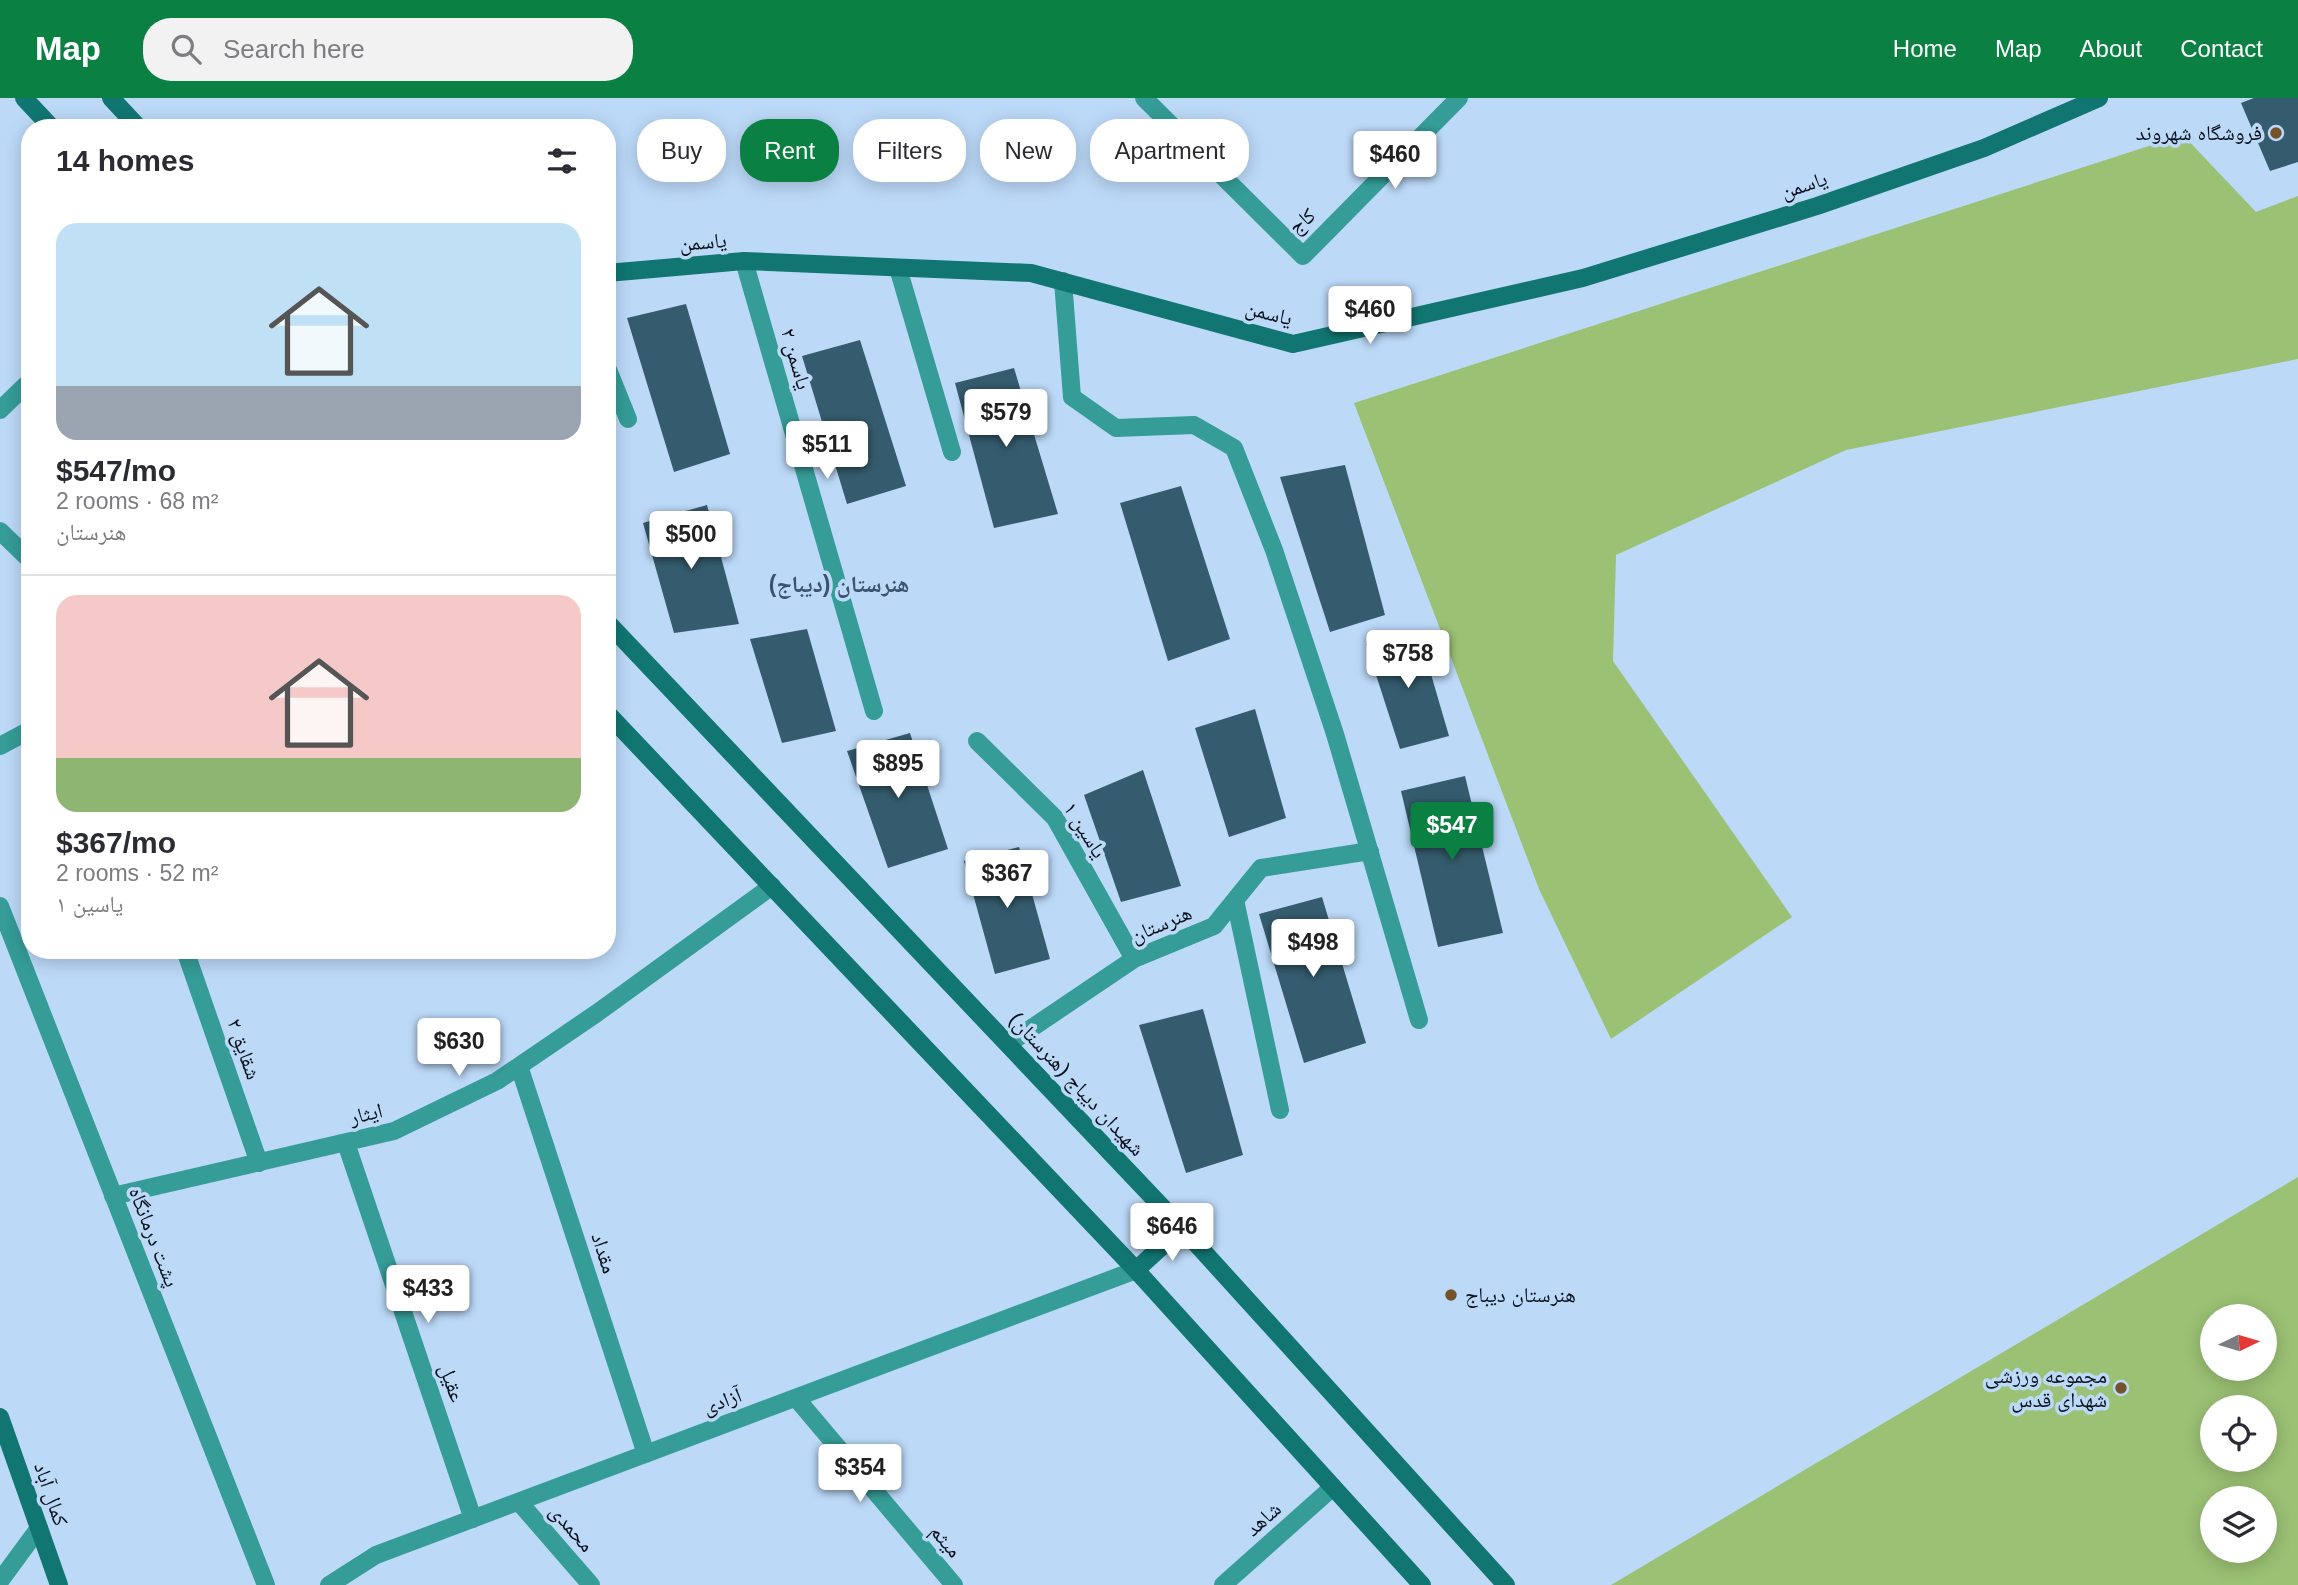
<!DOCTYPE html>
<meta charset="utf-8">
<style>
:root{--surface:#fff;--page:#f2f2f3;--text:#2b2b33;--muted:#7c7c81;--line:#e1e1e2;--accent:#0b8043}
body{margin:0;font-family:Arial,"Noto Naskh Arabic",sans-serif;background:var(--page);color:var(--text);height:100vh;display:flex;flex-direction:column;font-size:26px;white-space:nowrap}
*{box-sizing:border-box;margin:0}
p{font-size:23px;color:var(--muted)}
.icon{flex:none;width:38px;height:38px;fill:none;stroke:currentColor;stroke-width:2;stroke-linecap:round;stroke-linejoin:round}
.map{position:relative;flex:1;overflow:hidden}
.details{position:absolute;left:21px;top:21px;width:595px;height:840px;display:flex;flex-direction:column;background:var(--surface);border-radius:28px;box-shadow:0 4px 18px #0003}
.details>*{flex:none}
.guide{position:absolute;left:637px;top:21px;width:665px;height:63px;display:flex;gap:14px}
.needle{width:46px;rotate:85deg}
.fabs{position:absolute;left:2200px;top:1206px;display:grid;gap:14px}
.fabs a{display:grid;place-items:center;width:77px;height:77px;border-radius:50%;background:var(--surface);box-shadow:0 4px 18px #0003;font-size:35px}
.price{position:absolute;translate:-50% -60px;padding:0 16px;border-radius:7px;background:#fff;color:#222;font-size:23px;line-height:46px;filter:drop-shadow(0 2px 4px #0008)}
.price::after{content:'';position:absolute;left:50%;top:42px;width:21px;height:16px;margin-left:-10px;background:inherit;clip-path:polygon(0 0,100% 0,50% 100%)}
.price.active{background:var(--accent);color:#fff}
ul{padding:0;list-style:none}
li{display:grid;align-content:center;gap:14px;height:371px;padding:0 35px}
li+li{border-top:2px solid var(--line)}
li span{display:grid;place-items:center;height:217px;border-radius:21px;color:#555}
li>.icon{margin-inline-start:auto}
span .icon{width:126px;height:126px;fill:#fffc;stroke-width:1}
li b{font-size:30px}
h2{display:flex;justify-content:space-between;align-items:center;height:84px;padding:0 35px;font-size:30px}
.chip{padding:0 24px;border-radius:28px;background:var(--surface);box-shadow:0 4px 18px #0003;font-size:24px;line-height:63px}
.chip.active{background:var(--accent);color:#fff}
header{display:flex;align-items:center;gap:42px;box-sizing:border-box;height:98px;padding:0 35px;background:var(--accent);color:#fff}
header strong{font-size:33px}
nav{display:flex;gap:38px;margin-inline-start:auto;font-size:24px}
.search{width:490px;height:63px;background:var(--page);display:flex;align-items:center;gap:18px;box-sizing:border-box;padding:0 24px;border-radius:28px;color:var(--muted);font-size:26px}
.map>svg:first-child{display:block}
.green{fill:#9bc174;fill-rule:evenodd}
.building{fill:#355c6e}
.lines{fill:none;stroke-linecap:round;stroke-linejoin:round}
.minor{stroke:#359c97;stroke-width:18}
.secondary{stroke:#117671;stroke-width:18}
.poi-dot{fill:#74522a;stroke:#bcd9f8;stroke-width:2.5}
.labels{text-anchor:middle;stroke-width:7;stroke-linejoin:round;paint-order:stroke}
.poi-label{font-size:21px;fill:#07111b;stroke:#bcd9f8;text-anchor:end}
.street-label{font-size:21px;fill:#07111b;stroke:#bcd9f8}
.neighbourhood-label{font-size:23px;font-weight:bold;fill:#3b546e;stroke:#bcd9f8}
</style>
<header>
<strong>Map</strong>
<div class="search"><svg class="icon" aria-label="search" viewBox="0 0 24 24"><circle cx="10" cy="10" r="6"/><path d="M15 15l6 6"/></svg>Search here</div>
<nav><a>Home</a><a>Map</a><a>About</a><a>Contact</a></nav>
</header>
<div class="map">
<svg width="2298" height="1487" viewBox="0 0 2298 1487">
<rect width="100%" height="100%" fill="#bcd9f8"/>
<path class="green" d="M2183,37L2256,114L2298,98V261L1846,352L1616,457L1613,563L1792,819L1611,941L1539,791L1354,305Z
M2298,1079V1487H1611ZM2212,1218H2264V1270H2212ZM2212,1309H2264V1362H2212ZM2212,1400H2264V1452H2212Z"/>
<path class="building" d="M2254,0H2298V64L2270,73L2241,5Z
M686,206L730,356L674,374L627,220Z
M860,242L906,388L847,406L802,258Z
M1014,270L1058,416L994,430L955,285Z
M1345,367L1385,517L1330,534L1280,379Z
M1181,388L1230,541L1168,563L1120,405Z
M707,407L739,526L674,535L643,425Z
M807,531L836,633L782,645L750,541Z
M1419,535L1449,638L1400,651L1366,546Z
M1255,611L1286,720L1229,739L1195,630Z
M910,635L948,751L888,770L847,653Z
M1143,672L1181,788L1121,804L1084,697Z
M1465,678L1503,835L1438,849L1401,693Z
M1019,749L1050,861L995,876L964,763Z
M1322,799L1366,945L1304,965L1259,816Z
M1203,911L1243,1057L1186,1075L1139,927Z"/>
<g class="lines">
<path class="minor" d="M1144,0L1303,158L1459,0
M744,163L874,613
M898,170L952,354
M1063,183L1072,299L1116,330L1194,327L1234,350L1274,452L1335,636L1419,922
M607,269L628,321
M0,312L30,283
M0,433L30,462
M977,643L1055,720L1134,861
M0,648L30,632
M1235,802L1280,1012
M0,808L266,1487
M185,852L259,1065
M1008,946L1134,861L1214,828L1261,770L1370,753
M519,968L646,1356
M346,1045L473,1421
M113,1098L394,1033L497,983L597,915L772,788
M796,1300L954,1487
M519,1404L591,1487
M0,1483L39,1430
M329,1487L376,1457L1136,1172
M1223,1487L1333,1389"/>
<path class="secondary" d="M24,0L52,30
M111,0L139,30
M607,175L744,163L1031,175L1293,246L1583,180L1817,108L1984,50L2099,0
M607,524L1182,1130L1506,1487
M607,615L1136,1172L1422,1487
M1136,1172L1182,1130
M0,1319L59,1487"/>
</g>
<g class="poi-dot">
<circle cx="2276" cy="35" r="7"/>
<circle cx="1451" cy="1197" r="7"/>
<circle cx="2121" cy="1290" r="7"/>
</g>
<g class="labels">
<g class="poi-label">
<text x="2262" y="42">فروشگاه شهروند</text>
<text x="1465" y="1204" text-anchor="start">هنرستان دیباج</text>
<text x="2107" y="1285">مجموعه ورزشی<tspan x="2107" dy="24">شهدای قدس</tspan></text>
</g>
<g class="street-label">
<text transform="translate(1804 87) rotate(-18)" y="7">یاسمن</text>
<text transform="translate(1302 123) rotate(-40)" y="7">کاج</text>
<text transform="translate(703 144) rotate(-5)" y="7">یاسمن</text>
<text transform="translate(1269 215) rotate(14)" y="7">یاسمن</text>
<text transform="translate(796 261) rotate(74)" y="7">یاسمن ۲</text>
<text transform="translate(1085 732) rotate(58)" y="7">یاسین ۱</text>
<text transform="translate(1161 826) rotate(-23)" y="7">هنرستان</text>
<text transform="translate(244 951) rotate(71)" y="7">شقایق ۲</text>
<text transform="translate(1077 986) rotate(47)" y="7">شهیدان دیباج (هنرستان)</text>
<text transform="translate(366 1016) rotate(-14)" y="7">ایثار</text>
<text transform="translate(154 1139) rotate(69)" y="7">پشت درمانگاه</text>
<text transform="translate(604 1155) rotate(72)" y="7">مقداد</text>
<text transform="translate(452 1285) rotate(71)" y="7">عقیل</text>
<text transform="translate(722 1303) rotate(-21)" y="7">آزادی</text>
<text transform="translate(51 1396) rotate(71)" y="7">کمال آباد</text>
<text transform="translate(1263 1421) rotate(-42)" y="7">شاهد</text>
<text transform="translate(572 1430) rotate(49)" y="7">محمدی</text>
<text transform="translate(946 1443) rotate(50)" y="7">میثم</text>
</g>
<g class="neighbourhood-label">
<text x="839" y="494">(هنرستان (دیباج</text>
</g>
</g>
</svg>
<div class="fabs">
<a><svg class="needle" viewBox="-14 -14 28 28"><path d="M0-13l5 13h-10z" fill="#e53935"/><path d="M0 13l5-13h-10z" fill="#7c7c81"/></svg></a>
<a><svg class="icon" aria-label="locate" viewBox="0 0 24 24"><circle cx="12" cy="12" r="6"/><path d="M12 2v4M12 18v4M2 12h4M18 12h4"/></svg></a>
<a><svg class="icon" aria-label="layers" viewBox="0 0 24 24"><path d="M12 4l9 5-9 5-9-5zM3 14l9 5 9-5"/></svg></a>
</div>
<b class="price" style="left:1395px;top:93px">$460</b>
<b class="price" style="left:1370px;top:248px">$460</b>
<b class="price" style="left:1006px;top:351px">$579</b>
<b class="price" style="left:827px;top:383px">$511</b>
<b class="price" style="left:691px;top:473px">$500</b>
<b class="price" style="left:1408px;top:592px">$758</b>
<b class="price" style="left:898px;top:702px">$895</b>
<b class="price active" style="left:1452px;top:764px">$547</b>
<b class="price" style="left:1007px;top:812px">$367</b>
<b class="price" style="left:1313px;top:881px">$498</b>
<b class="price" style="left:459px;top:980px">$630</b>
<b class="price" style="left:1172px;top:1165px">$646</b>
<b class="price" style="left:428px;top:1227px">$433</b>
<b class="price" style="left:860px;top:1406px">$354</b>
<div class="guide">
<a class="chip">Buy</a>
<a class="chip active">Rent</a>
<a class="chip">Filters</a>
<a class="chip">New</a>
<a class="chip">Apartment</a>
</div>
<section class="details">
<h2>14 homes<svg class="icon" aria-label="filters" viewBox="0 0 24 24"><path d="M4 7h16M4 17h16"/><circle cx="9" cy="7" r="2"/><circle cx="15" cy="17" r="2"/></svg></h2>
<ul>
<li><span style="background:linear-gradient(#bfe0f5 75%,#9aa5b1 0)"><svg class="icon" aria-label="home" viewBox="0 0 24 24"><path d="M3 11l9-7 9 7M6 9v11h12V9"/></svg></span><div><b>$547/mo</b><p>2 rooms · 68 m²</p><p>هنرستان</p></div></li>
<li><span style="background:linear-gradient(#f6c9c9 75%,#8fb573 0)"><svg class="icon" aria-label="home" viewBox="0 0 24 24"><path d="M3 11l9-7 9 7M6 9v11h12V9"/></svg></span><div><b>$367/mo</b><p>2 rooms · 52 m²</p><p>یاسین ۱</p></div></li>
</ul>
</section>
</div>
